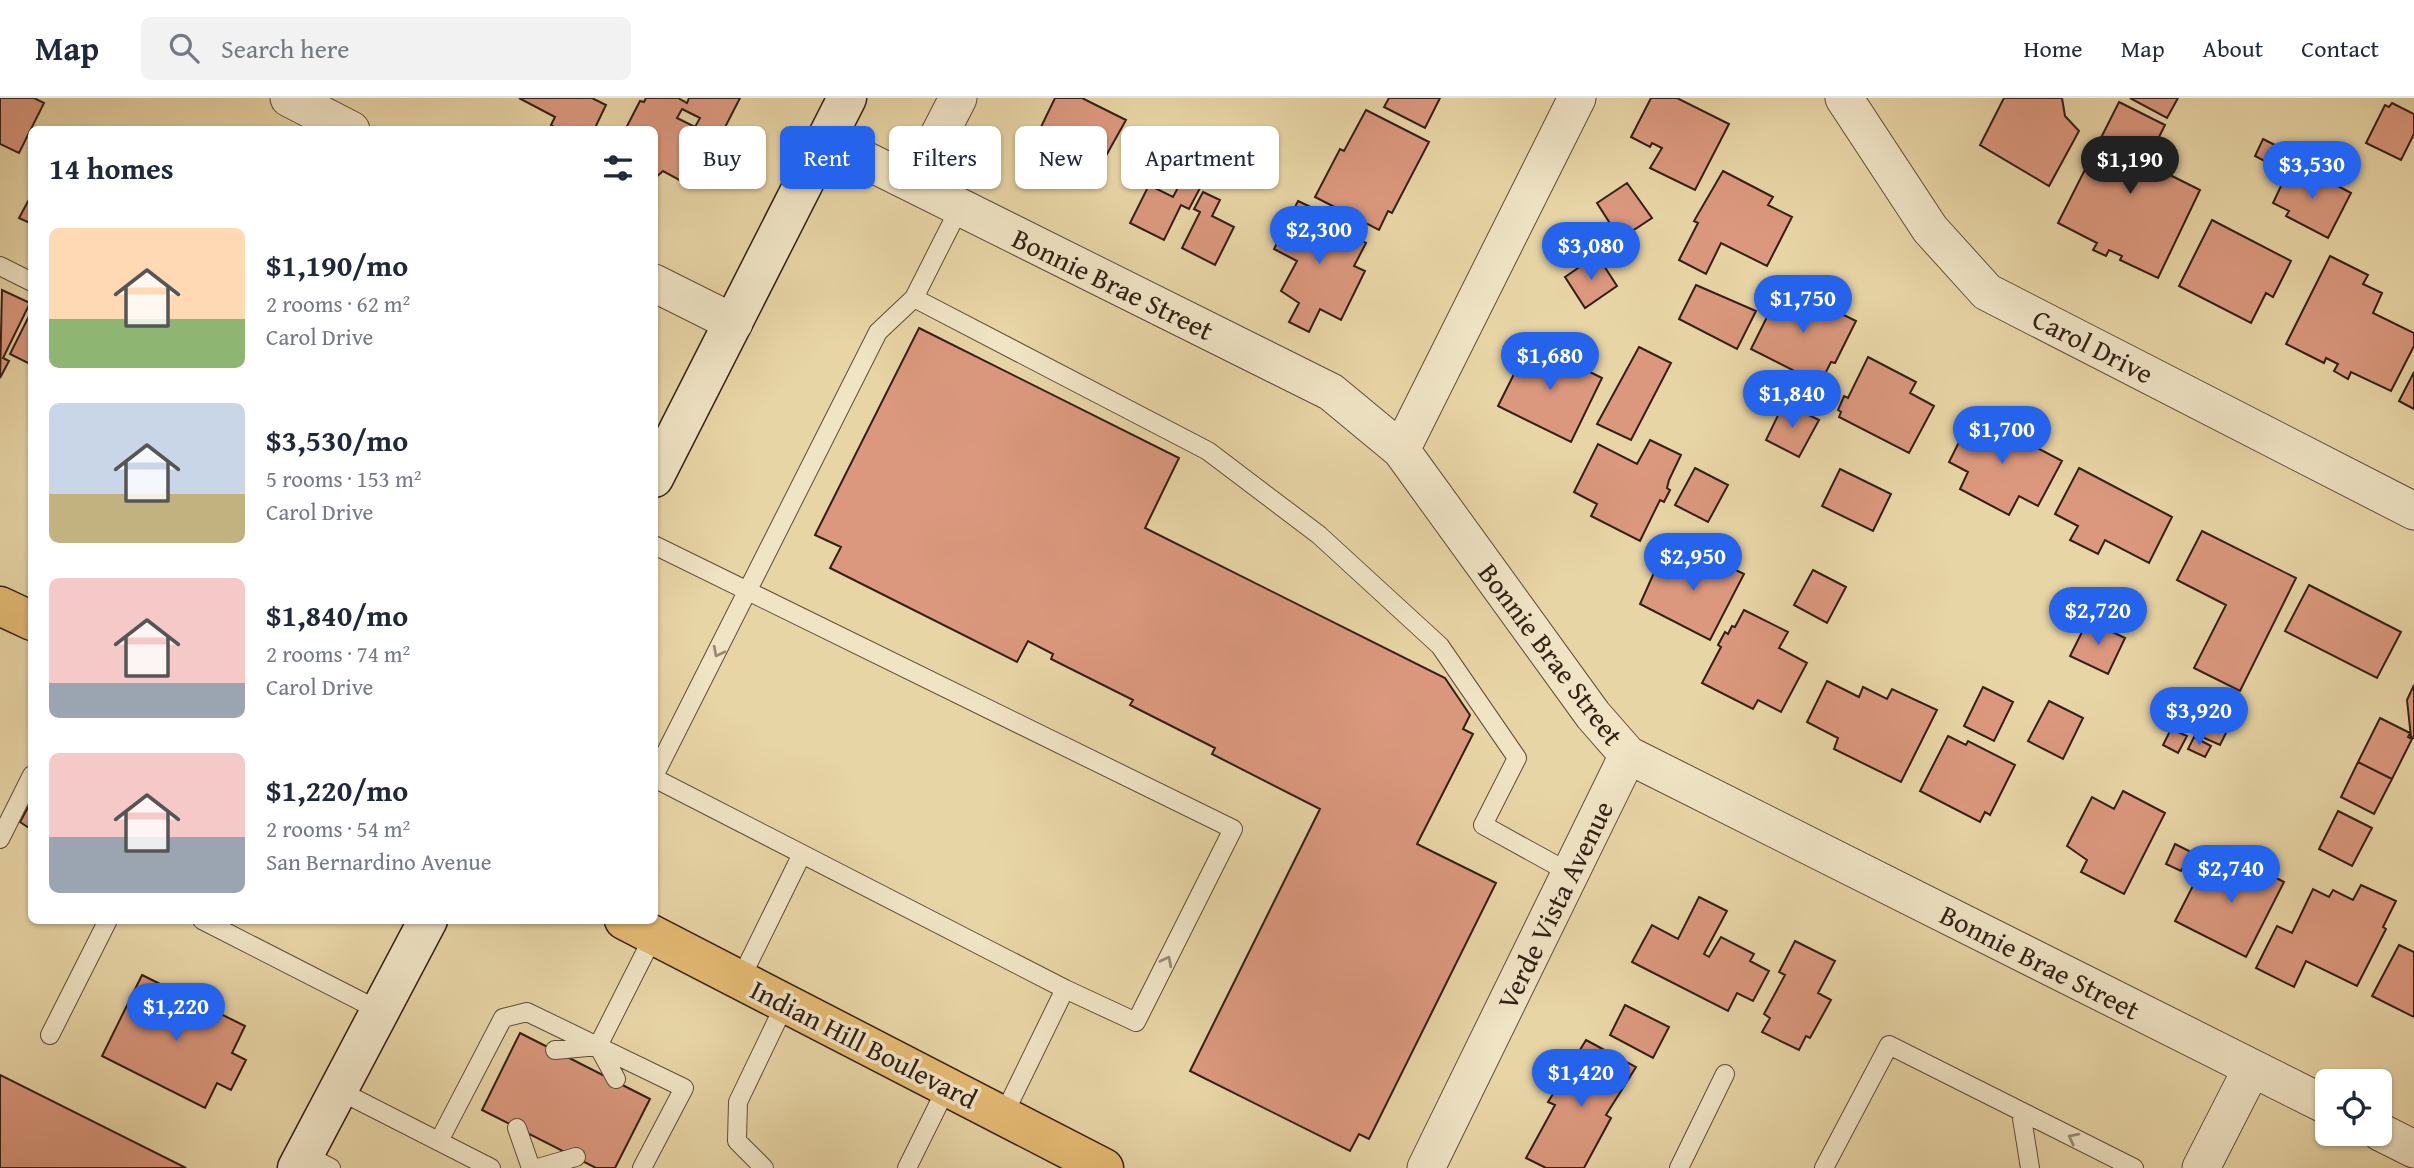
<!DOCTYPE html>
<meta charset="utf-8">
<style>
:root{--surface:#fff;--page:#f2f2f3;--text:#1f2937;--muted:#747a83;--line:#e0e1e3;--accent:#2563eb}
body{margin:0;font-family:"Gentium Book Plus",serif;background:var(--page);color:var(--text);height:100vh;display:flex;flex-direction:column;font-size:26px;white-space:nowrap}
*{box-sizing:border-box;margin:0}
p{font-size:23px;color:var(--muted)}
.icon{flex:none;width:38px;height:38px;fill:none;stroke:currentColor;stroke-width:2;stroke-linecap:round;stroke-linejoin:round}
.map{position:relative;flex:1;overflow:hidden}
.side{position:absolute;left:28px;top:28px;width:630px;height:798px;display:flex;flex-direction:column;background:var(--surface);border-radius:10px;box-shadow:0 2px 5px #0004}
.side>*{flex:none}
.top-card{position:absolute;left:679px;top:28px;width:665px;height:63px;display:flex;gap:14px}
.tools{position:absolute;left:2315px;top:971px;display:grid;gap:14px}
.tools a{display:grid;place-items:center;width:77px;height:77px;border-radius:10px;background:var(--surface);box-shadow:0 2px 5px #0004;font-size:35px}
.price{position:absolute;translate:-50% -60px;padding:0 16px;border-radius:24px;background:var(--accent);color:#fff;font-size:23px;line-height:46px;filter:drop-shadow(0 2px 4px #0008)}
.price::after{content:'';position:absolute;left:50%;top:42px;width:21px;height:16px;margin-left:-10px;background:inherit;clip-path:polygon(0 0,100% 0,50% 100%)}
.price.on{background:#222;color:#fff}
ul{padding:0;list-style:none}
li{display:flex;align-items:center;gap:21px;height:175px;padding:0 21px}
li span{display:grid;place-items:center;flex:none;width:196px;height:140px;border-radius:10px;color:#555}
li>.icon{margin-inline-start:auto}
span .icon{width:84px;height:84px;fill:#fffc;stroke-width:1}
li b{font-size:30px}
h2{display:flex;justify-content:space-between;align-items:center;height:84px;padding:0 21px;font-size:30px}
.tag{padding:0 24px;border-radius:10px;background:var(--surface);box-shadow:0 2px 5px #0004;font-size:24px;line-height:63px}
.tag.on{background:var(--accent);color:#fff}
header{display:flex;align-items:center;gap:42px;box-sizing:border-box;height:98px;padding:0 35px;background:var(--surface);border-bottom:2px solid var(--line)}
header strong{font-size:33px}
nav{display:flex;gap:38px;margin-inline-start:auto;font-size:24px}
.search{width:490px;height:63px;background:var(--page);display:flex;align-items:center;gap:18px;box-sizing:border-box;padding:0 24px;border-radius:10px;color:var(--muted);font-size:26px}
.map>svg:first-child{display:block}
.building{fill:#db987e;stroke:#331f14;stroke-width:2;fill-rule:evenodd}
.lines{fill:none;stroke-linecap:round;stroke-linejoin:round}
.lane-casing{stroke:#604c38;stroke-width:20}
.street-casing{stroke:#604c38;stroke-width:39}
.secondary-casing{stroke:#331f14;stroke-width:41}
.primary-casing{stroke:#331f14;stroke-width:41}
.lane{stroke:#f0e4c5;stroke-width:18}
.street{stroke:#f0e4c5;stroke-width:37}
.secondary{stroke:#f0e4c5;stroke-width:38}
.primary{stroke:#e4ba73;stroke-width:38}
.oneway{stroke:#9b8b75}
.labels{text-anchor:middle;stroke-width:7;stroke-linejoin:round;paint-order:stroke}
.street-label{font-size:28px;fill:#331f14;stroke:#f0e4c5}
</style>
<header>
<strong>Map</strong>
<div class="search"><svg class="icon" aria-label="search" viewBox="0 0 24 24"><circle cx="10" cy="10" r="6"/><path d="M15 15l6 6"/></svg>Search here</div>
<nav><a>Home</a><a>Map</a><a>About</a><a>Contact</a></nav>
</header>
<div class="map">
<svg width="2414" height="1070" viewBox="0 0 2414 1070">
<rect width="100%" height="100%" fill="#e8d5a6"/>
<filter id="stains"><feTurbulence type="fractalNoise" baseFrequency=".00286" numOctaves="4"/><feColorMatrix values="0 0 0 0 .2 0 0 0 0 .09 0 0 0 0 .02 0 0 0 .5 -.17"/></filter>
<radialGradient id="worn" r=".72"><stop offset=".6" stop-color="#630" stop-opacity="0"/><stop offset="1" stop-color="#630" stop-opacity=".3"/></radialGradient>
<path class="building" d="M0,0H34L44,5L19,55L0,46Z
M519,0H592L606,7L594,32H559L551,27L555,19Z
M646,0H678L687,5L689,0H740L694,90L663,73L654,81V32H625L640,3L644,4ZM682,11L700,20L695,29L677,20Z
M1055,0H1082L1126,22L1088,90L1025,62Z
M1389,0H1440L1425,30L1384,9Z
M1651,0H1677L1729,26L1695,92L1650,70L1662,50L1652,45L1650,49L1631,39Z
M2004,0H2062L2065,18L2079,33L2049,88L1980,47Z
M2130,0H2178L2167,20Z
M2119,4L2165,27L2146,65L2200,92L2158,180L2120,162L2122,158L2109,152L2106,158L2093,152L2097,145L2058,125Z
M2392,5L2414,16V36L2401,62L2366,45L2385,7L2389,9Z
M1366,12L1429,44L1392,115L1388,113L1379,132L1315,99L1340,51L1344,53Z
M2263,41L2285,52L2276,69L2255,58Z
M2289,71L2307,80L2310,73L2351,95L2328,140L2286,118L2289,113L2273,105Z
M1723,73L1773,99L1768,107L1792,119L1767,168L1721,145L1706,176L1679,162L1698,125L1694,123Z
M1182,82L1200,90L1189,111L1181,107L1164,142L1130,125L1149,87L1173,99Z
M1627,85L1652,120L1620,141L1597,105Z
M1203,94L1220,102L1212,118L1234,129L1215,167L1182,150L1200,114L1194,111Z
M32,96V126L19,120Z
M1298,103L1319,113L1316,119L1366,145L1354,168L1365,173L1341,222L1320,211L1309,234L1289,224L1299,205L1281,193L1297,163L1274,151Z
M2212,122L2291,163L2273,199L2266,195L2251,225L2179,188Z
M1597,157L1617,188L1585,210L1565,179Z
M2330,158L2368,177L2363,186L2382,195L2373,215L2414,235V248L2391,293L2351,274L2348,281L2334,273L2338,266L2326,260L2324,265L2286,246Z
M1696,187L1756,213L1737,251L1679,221Z
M1783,187L1856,223L1835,265L1831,264L1820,286L1751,251Z
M2,192L30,205L3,260L9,263L0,280Z
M30,216L32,217V267L10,256Z
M919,230L1179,360L1145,430L1445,580L1470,617L1463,631L1473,636L1417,746L1496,785L1369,1041L1359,1036L1350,1053L1190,973L1320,711L1212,656L1215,650L1130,607L1133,602L1051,561L1053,556L1028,543L1017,564L830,470L841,449L815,437Z
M1530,244L1602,280L1571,344L1498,308Z
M1639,249L1671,265L1631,342L1597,326Z
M1868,259L1916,284L1910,295L1934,308L1909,355L1839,319L1841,314L1838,312L1844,298L1848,300Z
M2414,274V311L2399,303Z
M1784,305L1819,322L1799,359L1766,342Z
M1973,316L2062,363L2038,408L2019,398L2009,417L1960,391L1968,374L1949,364Z
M1650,342L1681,357L1669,382L1667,390L1670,392L1664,404L1660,402L1640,443L1591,418L1597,406L1574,394L1598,346L1637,366Z
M1695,370L1728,387L1708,424L1675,407Z
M2079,370L2172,419L2149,465L2105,442L2098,456L2070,442L2078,428L2055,416Z
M1840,371L1891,396L1873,433L1822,408Z
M2202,433L2296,480L2240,593L2194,570L2226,507L2177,482Z
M1701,455L1744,476L1710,542L1640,506L1661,459L1683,466L1681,469L1691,475Z
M1813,472L1846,489L1827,525L1794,507Z
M2309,487L2401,534L2377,580L2285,533Z
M1744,512L1788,534L1779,550L1807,565L1781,614L1758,602L1753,611L1702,585L1721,549L1718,547L1725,534L1728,536L1732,528L1735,529Z
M2088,522L2125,540L2108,576L2070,558Z
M1827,583L1859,599L1863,589L1887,601L1892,591L1937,612L1901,684L1834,651L1838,640L1807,624Z
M2414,587V640L2411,639L2407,602Z
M1983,589L2013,604L1994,643L1964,628Z
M2049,603L2083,620L2063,661L2028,643Z
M2211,620L2229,629L2220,647L2202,639Z
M2380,620L2410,635L2408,639L2412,641L2392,681L2358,664Z
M2171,631L2187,638L2178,655L2163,647Z
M1948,638L1966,647L1968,643L2015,667L1990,717L1985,714L1980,724L1920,693Z
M2194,639L2211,648L2205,659L2188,651Z
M2358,664L2392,681L2374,716L2341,699Z
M2123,693L2165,715L2124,796L2081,774L2087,762L2067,748L2092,699L2114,711Z
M32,702V732L20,724Z
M2338,713L2372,730L2352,768L2319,751Z
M2175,746L2191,754L2181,773L2166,766Z
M2234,758L2284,784L2246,859L2175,823L2202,770L2222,780Z
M2361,787L2396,803L2383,829L2386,831L2357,888L2306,863L2294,889L2256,870L2277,828L2292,835L2313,791L2329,799L2333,792L2353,802Z
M1699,799L1727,813L1704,856L1709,859L1721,839L1754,856L1750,863L1769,873L1753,903L1737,895L1728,913L1632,864L1652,827L1678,841Z
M1795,843L1835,863L1818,895L1831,902L1810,940L1806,938L1799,952L1762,934L1770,920L1764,916L1785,877L1779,874Z
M2399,847L2414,854V919L2372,898Z
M142,877L245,928L232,955L246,962L231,992L217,985L205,1010L102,958Z
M1625,907L1669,929L1653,960L1610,937Z
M520,935L650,1001L615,1070H596L482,1012Z
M1586,942L1636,969L1606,1017L1611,1020L1584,1070H1546L1526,1060L1555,1007L1548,1004Z
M0,977L186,1070H0Z"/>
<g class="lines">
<g class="lane-casing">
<path id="lane" d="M960,109L914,200L1208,353L1319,437L1440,548L1517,660L1483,727L1570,775
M0,168L32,184
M654,447L1233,731L1136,924L1065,891L1003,1018
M654,678L878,234L914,200
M654,680L1065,891
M0,741L32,677
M202,822L380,913
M740,882L801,758
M50,937L108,822
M598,948L616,981
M555,952L598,948L654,837
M338,992L491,1070
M2021,1014L2030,1070
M517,1030L531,1070
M439,1043L503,920L527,914L684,990L642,1070
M304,1056L331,1070
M538,1070L576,1059
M764,1070L737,1043L738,1004L785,906
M907,1070L947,989
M1679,1070L1725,976
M1824,1070L1889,947L2134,1070"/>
</g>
<g class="street-casing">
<path id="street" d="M289,0L351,32
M1844,0L1930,131L1987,194L2414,413
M825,42L1331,294L1401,352L1593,617L1628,657L2328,1008
M914,86L958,0
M654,185L734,225
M1401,352L1577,0
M2380,1034L2414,1051
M1426,1070L1628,657
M2201,1070L2252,970"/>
</g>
<g class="secondary-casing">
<path id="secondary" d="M654,380L847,0
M297,1070L428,822"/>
</g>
<g class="primary-casing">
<path id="primary" d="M0,508L32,523
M624,822L1104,1070"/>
</g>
<use href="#lane" class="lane"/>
<use href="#street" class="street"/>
<use href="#secondary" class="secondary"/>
<use href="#primary" class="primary"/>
</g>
<defs><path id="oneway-chevron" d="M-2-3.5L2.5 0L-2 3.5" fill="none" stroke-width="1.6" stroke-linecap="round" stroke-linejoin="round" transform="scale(1.75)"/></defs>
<g class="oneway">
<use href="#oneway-chevron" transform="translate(718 554) rotate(117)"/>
<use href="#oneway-chevron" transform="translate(1167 863) rotate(-63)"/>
<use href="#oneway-chevron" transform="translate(2073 1040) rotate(-153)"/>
</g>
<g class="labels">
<g class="street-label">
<text transform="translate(1113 186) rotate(26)" y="10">Bonnie Brae Street</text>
<text transform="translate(2093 248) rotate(27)" y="10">Carol Drive</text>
<text transform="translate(1551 556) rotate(53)" y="10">Bonnie Brae Street</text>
<text transform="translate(1555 807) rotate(-64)" y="10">Verde Vista Avenue</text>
<text transform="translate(2040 864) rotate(27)" y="10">Bonnie Brae Street</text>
<text transform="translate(864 946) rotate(27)" y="10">Indian Hill Boulevard</text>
</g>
</g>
<rect width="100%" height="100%" filter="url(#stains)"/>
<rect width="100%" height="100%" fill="url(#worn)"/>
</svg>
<div class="tools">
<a><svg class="icon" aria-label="locate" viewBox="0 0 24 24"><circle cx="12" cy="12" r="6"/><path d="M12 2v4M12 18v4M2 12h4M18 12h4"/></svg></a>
</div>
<b class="price on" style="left:2130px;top:98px">$1,190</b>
<b class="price" style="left:2312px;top:103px">$3,530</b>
<b class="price" style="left:1319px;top:168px">$2,300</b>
<b class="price" style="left:1591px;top:184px">$3,080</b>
<b class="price" style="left:1803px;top:237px">$1,750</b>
<b class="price" style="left:1550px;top:294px">$1,680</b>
<b class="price" style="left:1792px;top:332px">$1,840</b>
<b class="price" style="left:2002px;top:368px">$1,700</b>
<b class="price" style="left:1693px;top:495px">$2,950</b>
<b class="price" style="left:2098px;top:549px">$2,720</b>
<b class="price" style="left:2199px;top:649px">$3,920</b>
<b class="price" style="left:2231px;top:807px">$2,740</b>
<b class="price" style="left:176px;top:945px">$1,220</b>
<b class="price" style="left:1581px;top:1011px">$1,420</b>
<div class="top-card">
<a class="tag">Buy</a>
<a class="tag on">Rent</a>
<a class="tag">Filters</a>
<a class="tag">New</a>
<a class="tag">Apartment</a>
</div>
<section class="side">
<h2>14 homes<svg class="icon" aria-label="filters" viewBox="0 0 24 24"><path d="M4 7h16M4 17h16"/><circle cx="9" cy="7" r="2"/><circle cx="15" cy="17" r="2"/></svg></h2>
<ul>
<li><span style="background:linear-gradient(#ffd9b3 65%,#8fb573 0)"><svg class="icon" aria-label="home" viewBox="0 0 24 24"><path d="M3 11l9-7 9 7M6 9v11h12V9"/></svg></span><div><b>$1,190/mo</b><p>2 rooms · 62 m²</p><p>Carol Drive</p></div></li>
<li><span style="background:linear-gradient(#c9d6e8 65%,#c2b280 0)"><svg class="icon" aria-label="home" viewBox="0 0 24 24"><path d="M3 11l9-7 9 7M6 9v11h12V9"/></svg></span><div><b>$3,530/mo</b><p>5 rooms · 153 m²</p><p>Carol Drive</p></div></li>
<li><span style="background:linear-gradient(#f6c9c9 75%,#9aa5b1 0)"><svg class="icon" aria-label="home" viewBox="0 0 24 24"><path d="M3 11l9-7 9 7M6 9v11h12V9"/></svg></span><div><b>$1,840/mo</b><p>2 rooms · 74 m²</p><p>Carol Drive</p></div></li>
<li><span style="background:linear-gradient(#f6c9c9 60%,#9aa5b1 0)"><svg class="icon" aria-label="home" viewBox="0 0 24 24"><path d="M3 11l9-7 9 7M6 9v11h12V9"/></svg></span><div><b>$1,220/mo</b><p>2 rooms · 54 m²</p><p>San Bernardino Avenue</p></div></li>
</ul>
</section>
</div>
